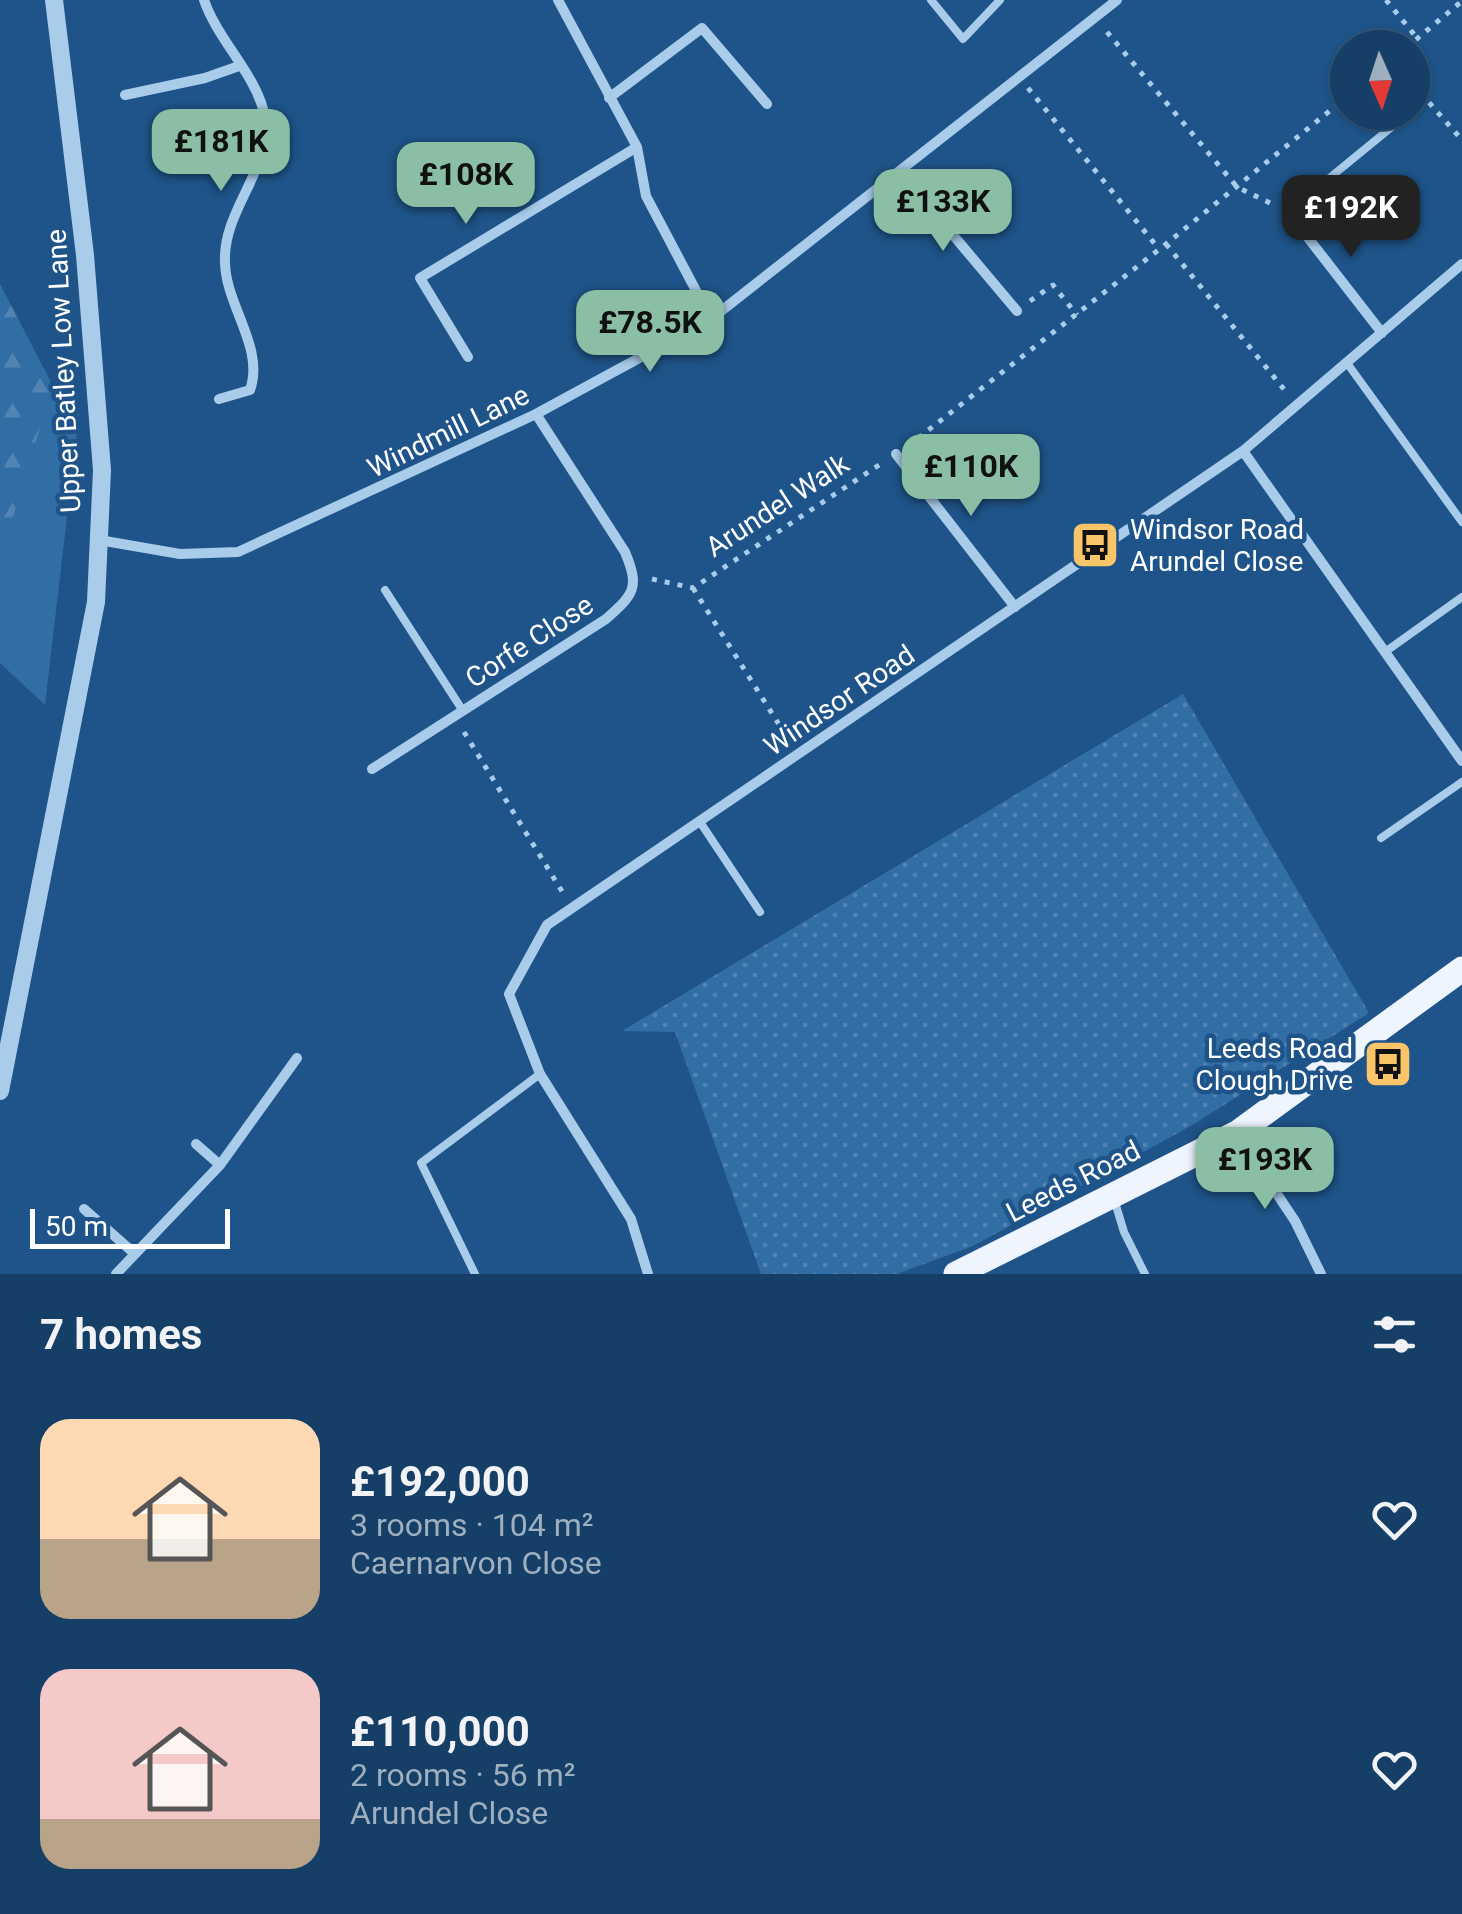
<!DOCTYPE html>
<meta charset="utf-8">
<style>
:root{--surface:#163f67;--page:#1f466d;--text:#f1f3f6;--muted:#9eafc0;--line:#35587b;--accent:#8abfa5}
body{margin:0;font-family:Roboto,sans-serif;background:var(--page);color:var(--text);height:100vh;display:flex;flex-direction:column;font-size:38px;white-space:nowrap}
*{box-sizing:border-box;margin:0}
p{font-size:32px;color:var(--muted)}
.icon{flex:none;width:55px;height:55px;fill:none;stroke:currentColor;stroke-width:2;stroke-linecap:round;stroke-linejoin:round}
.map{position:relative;height:1274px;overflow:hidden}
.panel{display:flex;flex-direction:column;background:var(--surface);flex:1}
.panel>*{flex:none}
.needle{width:65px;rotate:177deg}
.fabs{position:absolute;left:1330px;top:30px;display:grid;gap:20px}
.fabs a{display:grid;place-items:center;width:100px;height:100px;border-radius:50%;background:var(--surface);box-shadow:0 2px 8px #0004,0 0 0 2px var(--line);font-size:50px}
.scale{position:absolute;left:30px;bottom:25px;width:200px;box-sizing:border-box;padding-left:10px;border:5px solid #fff;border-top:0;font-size:28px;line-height:35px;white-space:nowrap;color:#fff;-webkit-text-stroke:8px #1e5489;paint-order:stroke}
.price{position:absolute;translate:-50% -85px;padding:0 22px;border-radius:20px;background:var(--accent);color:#111;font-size:32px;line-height:65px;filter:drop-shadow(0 2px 5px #0008)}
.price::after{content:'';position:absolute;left:50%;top:60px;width:30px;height:22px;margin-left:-15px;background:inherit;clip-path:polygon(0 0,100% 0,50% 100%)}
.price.on{background:#222;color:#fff}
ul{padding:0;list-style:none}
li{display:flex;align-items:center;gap:30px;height:250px;padding:0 40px}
li span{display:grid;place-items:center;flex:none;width:280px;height:200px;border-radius:30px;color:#555}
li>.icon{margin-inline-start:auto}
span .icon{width:120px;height:120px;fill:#fffc;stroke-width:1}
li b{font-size:42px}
h2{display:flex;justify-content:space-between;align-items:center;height:120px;padding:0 40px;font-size:42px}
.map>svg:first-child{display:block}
.grass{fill:#326ea6}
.forest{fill:url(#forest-firs)}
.park{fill:url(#park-dots)}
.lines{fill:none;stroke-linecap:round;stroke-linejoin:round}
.path{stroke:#a9cceb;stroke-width:5;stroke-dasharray:5 8;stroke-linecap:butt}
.service{stroke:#a9cceb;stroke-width:8}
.minor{stroke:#a9cceb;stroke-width:10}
.tertiary{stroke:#a9cceb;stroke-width:18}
.primary{stroke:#eef5fe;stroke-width:25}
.labels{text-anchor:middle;stroke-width:9;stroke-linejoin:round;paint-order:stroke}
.street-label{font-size:28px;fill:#fff;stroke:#1e5489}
.poi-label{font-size:28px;fill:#fff;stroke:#1e5489;text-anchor:start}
</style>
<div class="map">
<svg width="1462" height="1274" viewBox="0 0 1462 1274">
<defs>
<pattern id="forest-firs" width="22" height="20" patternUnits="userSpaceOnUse" patternTransform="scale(2.5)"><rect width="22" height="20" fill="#326ea6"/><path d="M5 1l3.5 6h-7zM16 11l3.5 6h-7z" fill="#5184b3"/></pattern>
<pattern id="park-dots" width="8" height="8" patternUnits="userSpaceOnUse" patternTransform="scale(2.5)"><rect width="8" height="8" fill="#326ea6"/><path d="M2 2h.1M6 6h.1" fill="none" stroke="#5184b3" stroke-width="1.8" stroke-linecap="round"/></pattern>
</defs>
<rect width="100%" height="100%" fill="#1e5489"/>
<path class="grass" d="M53,386L79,414L45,705L0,663V560Z"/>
<path class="forest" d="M0,284L53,386L0,560Z"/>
<path class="park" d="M1183,694L1369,1013L1194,1124L973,1246L897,1274H761L675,1032L622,1031Z"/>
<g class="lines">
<path class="path" d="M1386,0L1417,38
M1107,32L1237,187L1274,205
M1406,48L1462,1
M1412,83L1462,140
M1028,88L1159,249
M1166,244L1287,393
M1030,301L1053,285L1077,315
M908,446L1166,244L1348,96
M652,579L693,588L882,463
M693,588L790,742
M464,732L563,893"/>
<path class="service" d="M931,0L963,39L1000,0
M1288,212L1410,112
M1347,363L1462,522
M385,590L463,711
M1385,652L1462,597
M700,822L760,912
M1381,838L1462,782
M1114,1199L1124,1232L1145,1274
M475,1274L421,1163L540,1074"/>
<path class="minor" d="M204,0C217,38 253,72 263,109C278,165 222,207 225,263C226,306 265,348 250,390L219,399
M558,0L637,147L646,196L711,319
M125,95L205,78L239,66
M609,98L702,28L767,104
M900,172L1017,311
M1288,212L1382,333
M468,357L420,278L637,147
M1243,451L1462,761
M896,454L1015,607
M99,540L180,554L238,552L536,414L711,319L1117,0
M372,769L606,619C634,594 640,588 625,552L536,414
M1237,1134L1295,1221L1321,1274
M196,1144L220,1165
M84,1209L135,1254
M116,1274L220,1165L297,1058
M648,1274L631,1219L540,1074L509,994L547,925L1243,451L1462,264"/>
<path class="tertiary" d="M0,1091L96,602L102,470L85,255L54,0"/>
<path class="primary" d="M956,1274L1237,1133L1462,969"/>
</g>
<defs>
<g id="bus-square" transform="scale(2.5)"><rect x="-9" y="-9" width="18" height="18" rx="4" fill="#fac568" stroke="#1e5489"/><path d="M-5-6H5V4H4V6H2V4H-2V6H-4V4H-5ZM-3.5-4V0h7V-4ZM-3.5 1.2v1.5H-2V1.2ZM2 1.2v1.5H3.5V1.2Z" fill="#111"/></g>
</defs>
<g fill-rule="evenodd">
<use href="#bus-square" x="1095" y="545"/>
<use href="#bus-square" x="1388" y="1064"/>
</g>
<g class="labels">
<g class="street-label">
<text transform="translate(63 371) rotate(-93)" y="10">Upper Batley Low Lane</text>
<text transform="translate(448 431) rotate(-26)" y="10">Windmill Lane</text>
<text transform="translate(777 505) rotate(-33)" y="10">Arundel Walk</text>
<text transform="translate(529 641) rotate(-33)" y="10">Corfe Close</text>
<text transform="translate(839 700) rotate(-34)" y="10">Windsor Road</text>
<text transform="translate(1073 1181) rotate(-27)" y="10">Leeds Road</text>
</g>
<g class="poi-label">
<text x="1130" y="539">Windsor Road<tspan x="1130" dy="32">Arundel Close</tspan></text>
<text x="1353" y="1058" text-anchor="end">Leeds Road<tspan x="1353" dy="32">Clough Drive</tspan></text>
</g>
</g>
</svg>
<div class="fabs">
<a><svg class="needle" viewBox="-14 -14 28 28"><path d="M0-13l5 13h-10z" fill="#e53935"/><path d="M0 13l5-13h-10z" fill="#9eafc0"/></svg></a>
</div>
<div class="scale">50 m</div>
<b class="price" style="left:221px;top:194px">£181K</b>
<b class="price" style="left:466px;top:227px">£108K</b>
<b class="price" style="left:943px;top:254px">£133K</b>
<b class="price on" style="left:1351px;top:260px">£192K</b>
<b class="price" style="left:650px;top:375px">£78.5K</b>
<b class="price" style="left:971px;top:519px">£110K</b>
<b class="price" style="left:1265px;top:1212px">£193K</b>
</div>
<section class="panel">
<h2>7 homes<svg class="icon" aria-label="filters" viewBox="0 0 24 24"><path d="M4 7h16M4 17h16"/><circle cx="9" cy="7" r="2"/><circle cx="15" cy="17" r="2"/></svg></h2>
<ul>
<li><span style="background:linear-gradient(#ffd9b3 60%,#b9a48a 0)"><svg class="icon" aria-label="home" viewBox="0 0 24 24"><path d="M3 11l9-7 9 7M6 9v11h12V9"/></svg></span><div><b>£192,000</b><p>3 rooms · 104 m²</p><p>Caernarvon Close</p></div><svg class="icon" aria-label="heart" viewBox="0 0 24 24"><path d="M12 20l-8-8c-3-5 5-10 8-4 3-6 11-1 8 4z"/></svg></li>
<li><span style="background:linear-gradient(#f6c9c9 75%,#b9a48a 0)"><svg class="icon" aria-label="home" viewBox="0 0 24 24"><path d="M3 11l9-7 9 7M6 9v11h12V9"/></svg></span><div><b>£110,000</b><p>2 rooms · 56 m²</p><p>Arundel Close</p></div><svg class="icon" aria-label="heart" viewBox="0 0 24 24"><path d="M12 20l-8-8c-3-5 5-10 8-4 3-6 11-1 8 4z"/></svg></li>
</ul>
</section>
